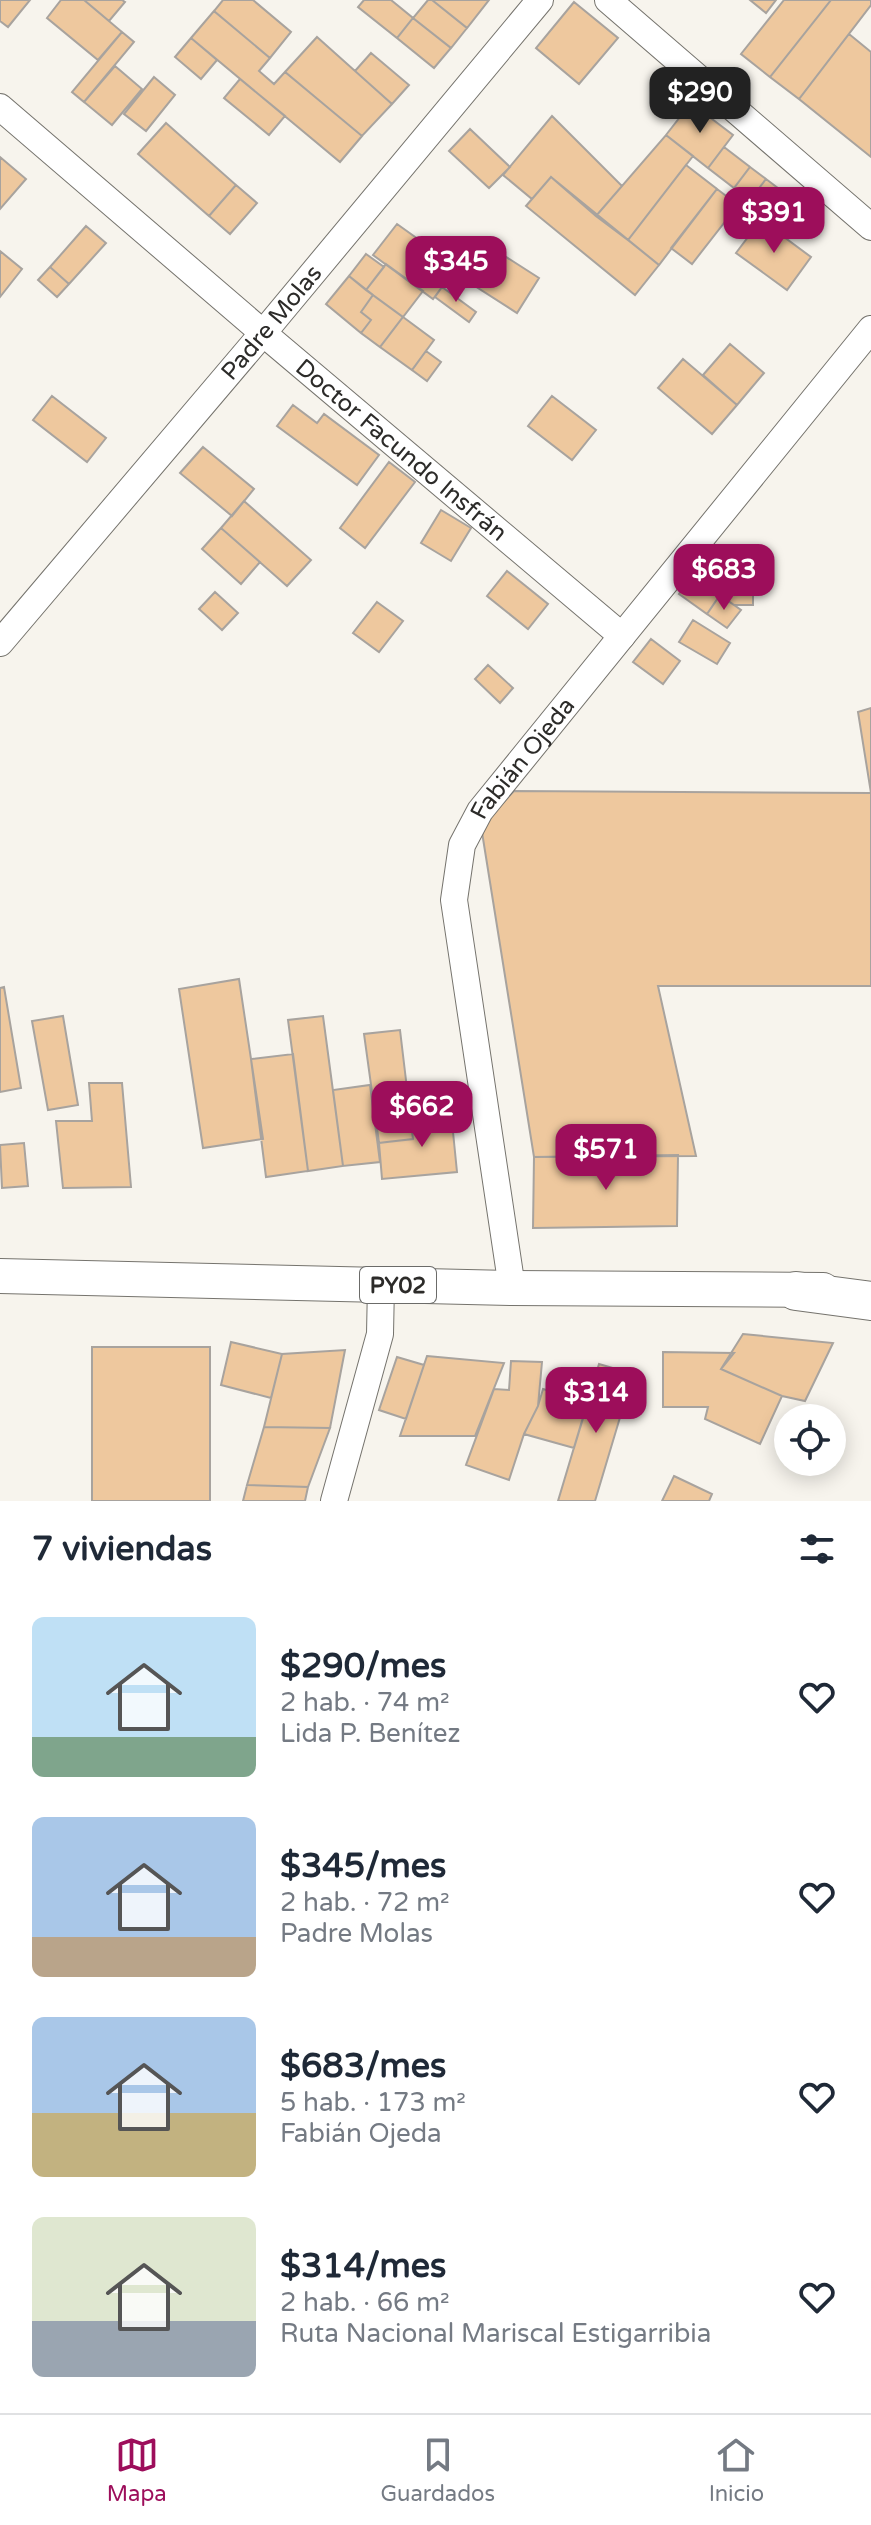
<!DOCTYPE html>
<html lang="es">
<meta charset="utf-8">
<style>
:root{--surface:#fff;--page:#f6f6f7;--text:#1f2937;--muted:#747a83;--line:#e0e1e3;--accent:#9d0e5b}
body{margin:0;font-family:"Varela Round",sans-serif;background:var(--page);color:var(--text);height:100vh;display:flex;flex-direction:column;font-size:30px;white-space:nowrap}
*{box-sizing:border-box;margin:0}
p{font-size:26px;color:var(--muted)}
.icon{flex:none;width:44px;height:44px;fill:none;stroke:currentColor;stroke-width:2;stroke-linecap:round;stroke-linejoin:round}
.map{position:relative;height:1501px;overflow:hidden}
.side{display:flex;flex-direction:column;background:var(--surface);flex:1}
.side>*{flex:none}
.buttons{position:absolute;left:774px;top:1404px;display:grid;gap:16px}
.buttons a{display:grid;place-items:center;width:72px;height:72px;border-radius:50%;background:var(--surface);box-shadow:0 4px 20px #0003;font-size:40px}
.price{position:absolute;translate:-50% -68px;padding:0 18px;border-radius:16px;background:var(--accent);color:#fff;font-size:26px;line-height:52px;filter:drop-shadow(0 2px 4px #0008)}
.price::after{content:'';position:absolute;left:50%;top:48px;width:24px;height:18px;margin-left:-12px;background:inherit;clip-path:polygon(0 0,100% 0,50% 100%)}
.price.selected{background:#222;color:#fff}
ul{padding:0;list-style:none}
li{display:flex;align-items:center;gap:24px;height:200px;padding:0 32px}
li span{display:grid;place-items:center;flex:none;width:224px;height:160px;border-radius:12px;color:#555}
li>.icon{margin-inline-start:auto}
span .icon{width:96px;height:96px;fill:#fffc;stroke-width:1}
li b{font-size:34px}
h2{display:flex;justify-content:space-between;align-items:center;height:96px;padding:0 32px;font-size:34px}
.dock{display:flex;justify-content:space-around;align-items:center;height:112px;border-top:2px solid var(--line);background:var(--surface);font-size:22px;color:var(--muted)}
.dock a{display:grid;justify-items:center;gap:4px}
.dock .selected{color:var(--accent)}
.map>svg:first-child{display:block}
.building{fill:#eec89e;stroke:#a8a39e;stroke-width:2}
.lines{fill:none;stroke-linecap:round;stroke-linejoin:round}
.minor-casing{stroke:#75736d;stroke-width:28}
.major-casing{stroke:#75736d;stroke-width:36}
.highway-casing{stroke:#75736d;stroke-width:40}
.minor{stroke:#fff;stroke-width:26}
.major{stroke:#fff;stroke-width:34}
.highway{stroke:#fff;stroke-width:38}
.labels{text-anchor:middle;stroke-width:6;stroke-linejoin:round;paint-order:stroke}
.shield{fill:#fff;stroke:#6b6b69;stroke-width:2}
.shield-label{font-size:22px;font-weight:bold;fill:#2c2b29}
.street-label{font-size:24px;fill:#2c2b29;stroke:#fff}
</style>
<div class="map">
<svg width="871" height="1501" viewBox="0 0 871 1501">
<rect width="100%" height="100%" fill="#f7f4ed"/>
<path class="building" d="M0,0H30L8,27L0,21Z
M61,0H84L122,32L98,60L47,18Z
M84,0H122L125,2L109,21Z
M223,0H253L291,32L270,58L214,11Z
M364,0H391L413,18L397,38L358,7Z
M428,0H432L467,28L451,48L413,18Z
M432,0H489L467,28Z
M750,0H776L766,13Z
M784,0H831L770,77L741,54Z
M831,0H871V5L799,99L770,77Z
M574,2L618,38L579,84L536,48Z
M214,11L270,58L259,71L274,84L285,72L362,136L340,162L191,38Z
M413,18L451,48L434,68L397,38Z
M122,32L134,42L84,102L72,92Z
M849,34L871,52V157L799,99Z
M317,37L392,104L362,136L285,72Z
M191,38L217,60L201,79L175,57Z
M371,53L409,85L392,104L355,71Z
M115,66L142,89L112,125L84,102Z
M154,77L175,95L146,131L124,114Z
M240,79L285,116L269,135L224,98Z
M691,103L733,135L708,168L666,135Z
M552,116L622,186L596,216L551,177L532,199L503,175Z
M166,123L236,185L209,216L138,154Z
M470,129L510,167L489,188L449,151Z
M666,135L693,156L628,240L596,216Z
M724,147L750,167L734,188L708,168Z
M0,157L26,179L0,209Z
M686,165L717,189L659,265L628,240Z
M750,167L766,179L750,200L734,188Z
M551,177L659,265L635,295L526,206Z
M766,179L799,204L783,225L750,200Z
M236,185L257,203L230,234L209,216Z
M717,189L738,205L692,264L671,248Z
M761,220L811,257L787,290L736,253Z
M397,224L457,267L433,299L373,255Z
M86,226L106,243L69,284L50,267Z
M489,246L539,278L517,313L467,281Z
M0,251L22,269L0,297Z
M366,254L384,267L366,290L349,276Z
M386,264L423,291L403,317L366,290Z
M50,267L69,284L57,297L38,280Z
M349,276L373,295L361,312L371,320L361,333L326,304Z
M442,287L476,312L469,322L435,297Z
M373,295L403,317L380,347L361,333L371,320L361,312Z
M403,317L434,340L412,370L380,347Z
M730,344L764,373L737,405L703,375Z
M426,351L441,362L427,381L412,370Z
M683,359L737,405L712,434L658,388Z
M52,396L106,438L87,462L33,420Z
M552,396L596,430L572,460L528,426Z
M293,405L317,423L324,414L379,455L357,485L277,426Z
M203,447L254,489L232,516L180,473Z
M389,462L415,482L365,548L340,528Z
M244,501L311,560L287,586L221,528Z
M441,510L471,528L451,561L421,543Z
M221,528L260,562L241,584L202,549Z
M507,571L548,604L528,629L487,596Z
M692,575L720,595L707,614L679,594Z
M710,578L753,579V605H734L705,585Z
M215,592L238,613L222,630L199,609Z
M720,595L741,610L727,628L707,614Z
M377,602L403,621L379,652L353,633Z
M693,620L730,643L717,664L679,642Z
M651,639L680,661L663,684L633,662Z
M488,665L513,688L500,703L475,679Z
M871,708V986H658L696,1156L534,1157L481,826L514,791L871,793L858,712Z
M239,979L263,1139L203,1148L179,989Z
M4,987L21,1088L0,1092V988Z
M63,1016L78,1105L48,1110L32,1021Z
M323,1016L343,1166L308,1171L288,1020Z
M400,1030L413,1139L379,1143L364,1034Z
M293,1054L308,1171L266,1177L251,1059Z
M89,1083H122L131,1187L63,1188L56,1121H92Z
M370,1085L380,1162L343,1166L333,1090Z
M451,1112L457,1172L382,1179L379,1143L413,1139L410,1116Z
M24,1143L28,1186L2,1188L0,1145Z
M678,1155L677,1226L533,1228L534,1157Z
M743,1334L833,1343L805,1401L782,1396L721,1369Z
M231,1342L282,1354L271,1398L221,1385Z
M92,1347H210V1501H92Z
M345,1350L330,1428L264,1427L282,1354Z
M663,1352L734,1353L721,1369L782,1396L760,1444L705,1419L708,1407H663Z
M427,1356L504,1363L475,1436H400Z
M397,1357L424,1365L406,1419L379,1410Z
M511,1361L542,1362L538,1406L524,1434L509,1480L466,1465L494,1389L509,1390Z
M599,1364L633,1374L595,1501H558Z
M543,1389L588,1402L574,1448L524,1434L538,1406Z
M264,1427L330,1428L308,1487L247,1485Z
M674,1476L712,1494L709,1501H662Z
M247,1485L308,1487L305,1501H243Z"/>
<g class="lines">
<g class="minor-casing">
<g id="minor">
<path d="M608,0L871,227"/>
<path id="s1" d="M0,107L263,333L622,636"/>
<path id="s2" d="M0,643L263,333L540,0"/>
<path id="s3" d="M512,1288L454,900L462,845L480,811L871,329"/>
<path d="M334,1501L380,1334L381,1285"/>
</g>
</g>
<g class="major-casing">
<path id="major" d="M0,1276L512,1288L823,1290"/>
</g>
<g class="highway-casing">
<path id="highway" d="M796,1291L871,1301"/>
</g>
<use href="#minor" class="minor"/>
<use href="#major" class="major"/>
<use href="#highway" class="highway"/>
</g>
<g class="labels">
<rect class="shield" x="360" y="1267" width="76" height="36" rx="6"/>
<g class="shield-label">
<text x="398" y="1293">PY02</text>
</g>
<g class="street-label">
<text dy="8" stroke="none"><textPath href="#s2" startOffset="420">Padre Molas</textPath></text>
<text dy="8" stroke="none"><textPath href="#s1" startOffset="528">Doctor Facundo Insfrán</textPath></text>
<text dy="8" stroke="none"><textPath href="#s3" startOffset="554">Fabián Ojeda</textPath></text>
</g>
</g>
</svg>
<div class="buttons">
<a><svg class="icon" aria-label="locate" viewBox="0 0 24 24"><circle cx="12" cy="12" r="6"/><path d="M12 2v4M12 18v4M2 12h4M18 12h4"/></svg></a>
</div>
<b class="price selected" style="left:700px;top:135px">$290</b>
<b class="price" style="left:774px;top:255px">$391</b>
<b class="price" style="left:456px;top:304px">$345</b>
<b class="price" style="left:724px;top:612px">$683</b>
<b class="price" style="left:422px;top:1149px">$662</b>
<b class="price" style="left:606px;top:1192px">$571</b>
<b class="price" style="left:596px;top:1435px">$314</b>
</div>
<section class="side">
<h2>7 viviendas<svg class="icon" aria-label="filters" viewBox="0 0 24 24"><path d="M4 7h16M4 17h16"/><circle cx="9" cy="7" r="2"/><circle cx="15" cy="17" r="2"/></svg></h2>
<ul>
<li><span style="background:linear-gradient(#bfe0f5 75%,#7fa58c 0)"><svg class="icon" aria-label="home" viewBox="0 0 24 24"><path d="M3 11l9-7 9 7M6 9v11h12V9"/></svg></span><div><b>$290/mes</b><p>2 hab. · 74 m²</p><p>Lida P. Benítez</p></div><svg class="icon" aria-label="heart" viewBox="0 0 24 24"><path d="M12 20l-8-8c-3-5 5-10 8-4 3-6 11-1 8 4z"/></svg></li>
<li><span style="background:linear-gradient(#a9c7e8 75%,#b9a48a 0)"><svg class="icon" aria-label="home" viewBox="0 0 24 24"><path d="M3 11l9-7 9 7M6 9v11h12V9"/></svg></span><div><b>$345/mes</b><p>2 hab. · 72 m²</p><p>Padre Molas</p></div><svg class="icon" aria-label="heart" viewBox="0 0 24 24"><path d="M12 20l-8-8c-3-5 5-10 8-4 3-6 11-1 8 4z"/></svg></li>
<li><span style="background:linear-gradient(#a9c7e8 60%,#c2b280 0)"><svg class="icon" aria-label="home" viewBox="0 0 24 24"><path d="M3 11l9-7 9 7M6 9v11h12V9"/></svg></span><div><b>$683/mes</b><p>5 hab. · 173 m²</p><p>Fabián Ojeda</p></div><svg class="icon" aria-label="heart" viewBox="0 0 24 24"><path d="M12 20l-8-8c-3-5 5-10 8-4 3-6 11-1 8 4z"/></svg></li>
<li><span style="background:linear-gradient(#dfe7d0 65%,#9aa5b1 0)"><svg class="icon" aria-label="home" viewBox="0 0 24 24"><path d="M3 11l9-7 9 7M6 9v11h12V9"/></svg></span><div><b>$314/mes</b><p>2 hab. · 66 m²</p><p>Ruta Nacional Mariscal Estigarribia</p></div><svg class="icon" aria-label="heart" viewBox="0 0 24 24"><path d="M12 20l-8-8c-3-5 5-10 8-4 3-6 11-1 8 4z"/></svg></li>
</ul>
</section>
<nav class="dock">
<a class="selected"><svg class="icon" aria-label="map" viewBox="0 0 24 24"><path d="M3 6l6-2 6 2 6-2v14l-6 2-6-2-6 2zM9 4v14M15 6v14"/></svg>Mapa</a>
<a><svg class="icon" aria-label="saved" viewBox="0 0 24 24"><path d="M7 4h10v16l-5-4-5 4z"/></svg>Guardados</a>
<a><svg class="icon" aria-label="home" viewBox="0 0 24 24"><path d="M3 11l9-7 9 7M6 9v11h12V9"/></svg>Inicio</a>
</nav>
